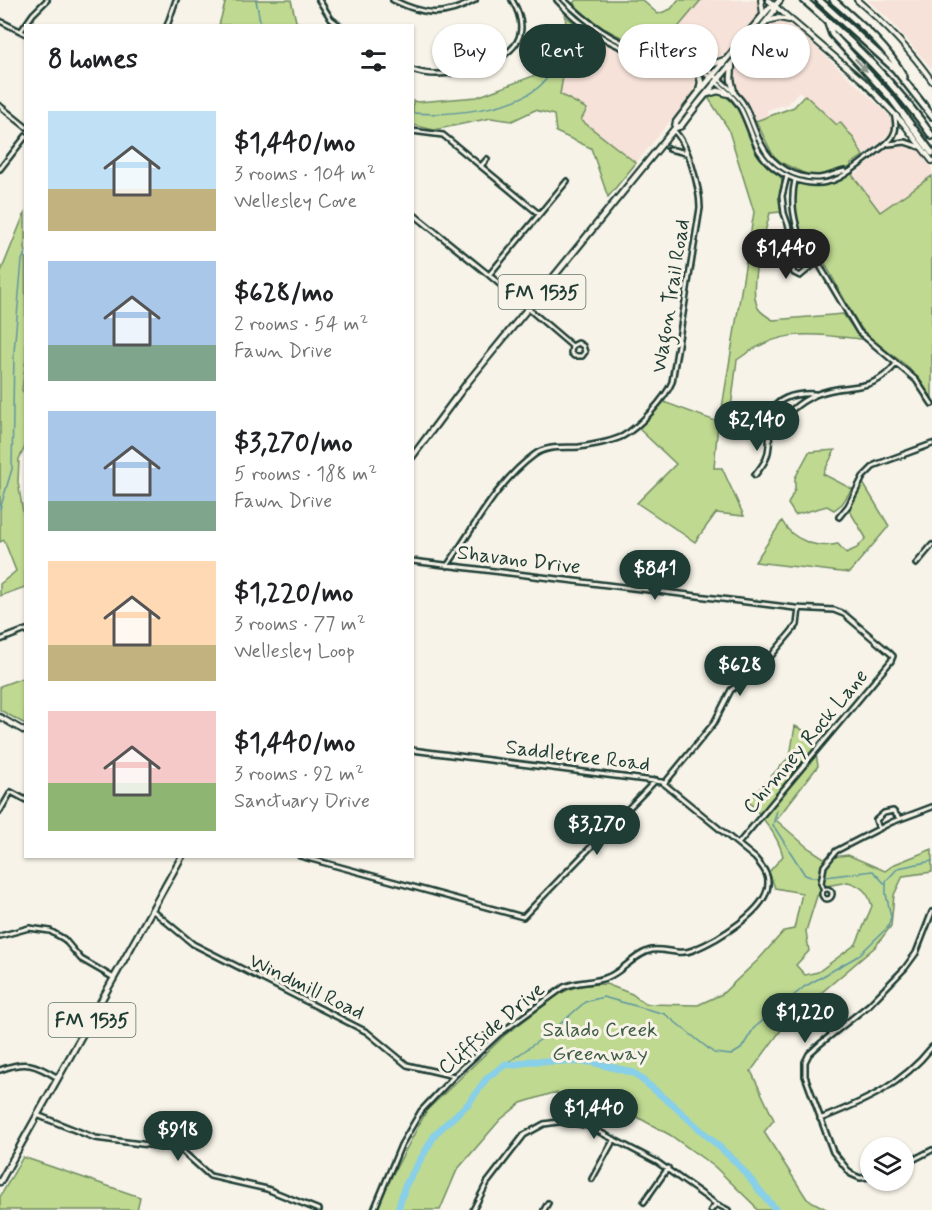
<!DOCTYPE html>
<meta charset="utf-8">
<style>
:root{--surface:#fff;--page:#f6f6f6;--text:#202124;--muted:#757577;--accent:#1f3d34}
body{margin:0;font-family:Mynerve,sans-serif;background:var(--page);color:var(--text);height:100vh;display:flex;flex-direction:column;font-size:22px;white-space:nowrap}
*{box-sizing:border-box;margin:0}
p{font-size:20px;color:var(--muted)}
.icon{flex:none;width:33px;height:33px;fill:none;stroke:currentColor;stroke-width:2;stroke-linecap:round;stroke-linejoin:round}
.map{position:relative;flex:1;overflow:hidden}
.details{position:absolute;left:24px;top:24px;width:390px;height:834px;display:flex;flex-direction:column;background:var(--surface);border-radius:0px;box-shadow:0 2px 4px #0004}
.details>*{flex:none}
.hud{position:absolute;left:432px;top:24px;width:410px;height:54px;display:flex;gap:12px}
.fabs{position:absolute;left:860px;top:1137px;display:grid;gap:12px}
.fabs a{display:grid;place-items:center;width:54px;height:54px;border-radius:50%;background:var(--surface);box-shadow:0 2px 4px #0004;font-size:30px}
.price{position:absolute;translate:-50% -51px;padding:0 14px;border-radius:21px;background:var(--accent);color:#fff;font-size:20px;line-height:39px;filter:drop-shadow(0 2px 3px #0008)}
.price::after{content:'';position:absolute;left:50%;top:36px;width:18px;height:14px;margin-left:-9px;background:inherit;clip-path:polygon(0 0,100% 0,50% 100%)}
.price.selected{background:#222;color:#fff}
ul{padding:0;list-style:none}
li{display:flex;align-items:center;gap:18px;height:150px;padding:0 24px}
li span{display:grid;place-items:center;flex:none;width:168px;height:120px;border-radius:0px;color:#555}
li>.icon{margin-inline-start:auto}
span .icon{width:72px;height:72px;fill:#fffc;stroke-width:1}
li b{font-size:26px}
h2{display:flex;justify-content:space-between;align-items:center;height:72px;padding:0 24px;font-size:26px}
.tag{padding:0 21px;border-radius:27px;background:var(--surface);box-shadow:0 2px 4px #0004;font-size:21px;line-height:54px}
.tag.selected{background:var(--accent);color:#fff}
.map>svg:first-child{display:block}
.built{fill:#f6e2d8}
.green{fill:#bfd990;stroke:#6f8b62;stroke-width:1.5;fill-rule:evenodd}
.lines{fill:none;stroke-linecap:round;stroke-linejoin:round}
.stream{stroke:#5e95a1;stroke-width:1.5}
.river{stroke:#88cfe9;stroke-width:7}
.minor-casing{stroke:#1f3d34;stroke-width:8}
.secondary-casing{stroke:#1f3d34;stroke-width:8}
.primary-casing{stroke:#1f3d34;stroke-width:9}
.motorway-casing{stroke:#1f3d34;stroke-width:10}
.minor{stroke:#f7f3e8;stroke-width:3}
.secondary{stroke:#f7f3e8;stroke-width:4}
.primary{stroke:#f7f3e8;stroke-width:4.5}
.motorway{stroke:#f7f3e8;stroke-width:5}
.oneway{fill:#8b988e}
.labels{text-anchor:middle;stroke-width:6;stroke-linejoin:round;paint-order:stroke}
.shield{fill:#f7f3e8;stroke:#60746a;stroke-width:1.5}
.shield-label{font-size:20px;font-weight:bold;fill:#1f3d34}
.street-label{font-size:21px;fill:#1f3d34;stroke:#f7f3e8}
.park-label{font-size:21px;fill:#3f5c46;stroke:#f7f3e8}
</style>
<div class="map">
<svg width="932" height="1210" viewBox="0 0 932 1210">
<rect width="100%" height="100%" fill="#f7f3e8"/>
<filter id="ink" filterUnits="userSpaceOnUse"><feTurbulence type="fractalNoise" baseFrequency=".0167" numOctaves="2"/><feDisplacementMap in="SourceGraphic" scale="12" xChannelSelector="R" yChannelSelector="G"/><feConvolveMatrix kernelMatrix="1 2 1 2 8 2 1 2 1" color-interpolation-filters="sRGB"/></filter>
<g filter="url(#ink)">
<path class="built" d="M701,0H758L804,36L887,113L893,122V130L875,147L863,156L854,139L799,91L787,104L767,110L769,118L755,124L739,93L694,57L659,50Z
M867,0H932V69L888,18Z
M590,35L636,56L685,66L696,73V84L693,93L636,163L581,120L587,109L560,94L563,77Z
M897,144H910L916,147L932,168V176L880,213L853,176L888,148Z"/>
<path class="green" d="M226,0H291L296,21L301,25H219Z
M576,0H642L658,14L671,9L678,0H701L659,50C627,41 596,29 573,3Z
M565,16L590,35L563,77L560,94L587,109L581,120L636,163L608,197L591,148L556,132L554,115L535,110L512,121L491,118L434,130L413,125V101L418,102L477,97L536,75L567,31Z
M718,93C744,101 747,136 761,156C765,163 781,174 782,180C782,184 780,190 780,194C779,200 780,206 781,212L770,213C764,238 747,285 758,308C761,313 768,317 773,320L843,314L861,339C810,334 781,327 737,360L729,424L718,423L714,468H722L744,516L716,513L695,542L637,503L676,464L638,428L664,402L718,422L720,420L754,212L728,128L709,99L714,94Z
M805,95L837,125L840,122L854,139L863,156L851,164L853,176L880,212L932,176V397L907,366L866,335L857,322L825,264L802,235L794,206L796,186L800,183H811L806,174L782,163L773,155L756,121L794,107Z
M25,212L26,358L22,390L25,394V447L19,459L18,482L25,524V587L0,596V584L16,571L4,540L0,542V274Z
M835,450L823,474L852,489L842,504L834,510L827,506L795,515L788,504L795,489V478L809,452Z
M863,483L889,526L849,573L755,562L782,521C792,540 817,549 838,544L846,553L857,548L866,538L849,510Z
M25,677H26L25,724L0,710V686Z
M795,726L813,735L818,766L776,820L807,847L824,858L848,855L885,871L895,864L932,849V872L903,876L894,895L891,926L875,947L787,1022L751,1071L774,1120L764,1132L807,1199L828,1210H757L754,1205L715,1167L670,1135L608,1101L578,1094L553,1093L521,1103L500,1120L457,1170L440,1210H377L380,1198L427,1110L505,1035L561,993L579,985L606,984L632,994L645,1004L698,1005L722,994L758,960L784,931L794,929L802,893L775,888L769,872L783,856C778,835 762,817 748,801L790,756ZM848,882C862,886 868,892 872,906L856,944L818,972L805,975L796,965L809,951L806,931L817,896L826,886Z
M23,1157L140,1197L137,1210H0V1197Z"/>
<g class="lines">
<path class="stream" d="M256,0L261,26
M412,113C447,116 516,110 542,84C558,67 569,45 581,26
M0,509L12,469L14,352L22,260L26,251
M777,810L773,825L805,875L811,877H819
M825,877L873,871L886,885
M506,1064L551,1032L585,1002L603,997L665,1014L714,1053L731,1055L741,1049L754,1028L804,987L858,956L888,927L891,917L886,894V881L898,868L932,861"/>
<path class="river" d="M398,1210L405,1186L436,1133L468,1104L487,1078L506,1064L515,1065L530,1061L592,1062L634,1073L673,1105L735,1161L776,1210"/>
<g class="minor-casing">
<path id="minor" d="M319,0L331,19L340,26
M393,0C424,15 444,18 475,0
M557,0C581,27 611,46 646,56C672,62 689,61 711,78
M564,0C587,22 613,43 645,50C668,56 690,55 710,72C721,81 735,91 743,103C751,116 754,132 762,145C772,166 796,179 819,178C828,177 836,173 845,171
M0,21L26,34
M167,26L176,0
M21,31L33,14L47,0
M412,70C435,78 458,73 481,66C515,54 533,35 512,0
M716,82C725,90 736,98 741,109C748,122 752,138 759,151C775,176 810,192 839,178C852,171 865,160 877,151C891,141 900,133 894,114
M0,106L26,127
M412,131L443,135L539,214
M889,144L905,142L920,147
M669,149L686,153
M481,166L487,159
M0,169L26,136
M787,176L782,196L784,213L790,230L820,266L859,332L916,380L932,404
M795,180C790,203 794,220 801,241
M412,213L489,275L572,346L571,353L574,356H582L585,352L583,346L578,343L572,346
M807,250L791,266L794,273L800,276L817,262
M489,275L567,181
M770,435C782,418 796,403 815,395C848,381 870,396 896,364
M755,475C759,470 763,465 766,459C771,447 769,434 769,422C771,397 796,393 815,394
M839,517L848,506L863,477L875,465L932,444
M412,561L795,608L834,610L844,614L890,653L893,656L891,661L738,844
M916,564L932,545
M447,566C474,528 496,483 534,455C547,445 564,448 579,447C593,445 611,442 623,436C639,427 665,399 672,382L700,208C700,189 688,142 673,130
M0,640L26,630
M664,784L714,723L731,690L760,669L797,625L799,608
M0,811L11,792L26,800
M879,829L876,820L884,813L893,811L900,819
M300,856L523,917L656,780
M822 894a5 5 0 1 1 10 0a5 5 0 1 1-10 0Z
M824,890L821,883L824,866L836,851L892,822L932,807
M152,910L193,944L367,1032L407,1065L454,1076
M0,936L29,928L50,931L64,939L81,959L114,978
M0,1070C26,1060 35,1064 58,1078
M37,1115L95,1138L180,1149L210,1176L267,1189L319,1210
M820,1119C865,1101 901,1086 932,1047
M903,1165L932,1150
M870,1177L860,1178L851,1174L833,1152L805,1076V1062L809,1054L820,1044L869,1005L905,968L916,953L932,912
M592,1179L614,1139
M644,1202L668,1168
M374,1210L401,1145L421,1111L454,1076L499,1034L564,987C578,981 594,983 608,977C623,971 636,953 652,950C665,948 680,956 693,950C715,941 770,910 768,882C768,873 761,865 755,858L662,782L412,750
M473,1210L487,1183L524,1135L544,1124L565,1121L588,1126L657,1162L716,1204L728,1210
M544,1210L548,1203
M711,1210L716,1204"/>
</g>
<g class="secondary-casing">
<path id="secondary" d="M761,0L763,14
M768,0L863,81L903,123L932,161
M857,0C885,24 911,51 932,81
M768,21L779,18L789,20
M0,717L26,732"/>
</g>
<g class="primary-casing">
<path id="primary" d="M700,64L710,65L725,60
M732,64L731,79L734,92
M697,68L701,82L699,91
M707,94L718,91L729,94
M675,128L681,126C710,86 745,51 774,11V7L780,0
M412,457L467,383L675,128L676,122L699,92L770,7H774
M0,1182L182,856"/>
</g>
<g class="motorway-casing">
<path id="motorway" d="M804,0C852,42 896,84 932,136
M819,0L895,69L932,116
M833,0C858,22 888,47 904,77
M828,23L832,34L890,97L932,153"/>
</g>
<use href="#minor" class="minor"/>
<use href="#secondary" class="secondary"/>
<use href="#primary" class="primary"/>
<use href="#motorway" class="motorway"/>
</g>
<defs><path id="oneway-solid" d="M-6-.8H1V-3.2L6.5 0L1 3.2V.8H-6Z" transform="scale(1.5)"/></defs>
<use class="oneway" href="#oneway-solid" transform="translate(861 65) rotate(47)"/>
</g>
<g class="labels">
<g class="shield">
<rect x="498.5" y="275" width="87" height="34" rx="4.5"/>
<rect x="48.5" y="1003" width="87" height="34" rx="4.5"/>
</g>
<g class="shield-label">
<text x="542" y="299">FM 1535</text>
<text x="92" y="1027">FM 1535</text>
</g>
<g class="street-label">
<text transform="translate(670 296) rotate(-81)" y="7">Wagon Trail Road</text>
<text transform="translate(519 559) rotate(7)" y="7">Shavano Drive</text>
<text transform="translate(805 741) rotate(-50)" y="7">Chimney Rock Lane</text>
<text transform="translate(578 755) rotate(7)" y="7">Saddletree Road</text>
<text transform="translate(307 986) rotate(26)" y="7">Windmill Road</text>
<text transform="translate(491 1028) rotate(-40)" y="7">Cliffside Drive</text>
</g>
<g class="park-label">
<text x="600" y="1036">Salado Creek<tspan x="600" dy="24">Greenway</tspan></text>
</g>
</g>
</svg>
<div class="fabs">
<a><svg class="icon" aria-label="layers" viewBox="0 0 24 24"><path d="M12 4l9 5-9 5-9-5zM3 14l9 5 9-5"/></svg></a>
</div>
<b class="price selected" style="left:786px;top:280px">$1,440</b>
<b class="price" style="left:757px;top:452px">$2,140</b>
<b class="price" style="left:655px;top:601px">$841</b>
<b class="price" style="left:740px;top:697px">$628</b>
<b class="price" style="left:597px;top:856px">$3,270</b>
<b class="price" style="left:805px;top:1044px">$1,220</b>
<b class="price" style="left:594px;top:1140px">$1,440</b>
<b class="price" style="left:178px;top:1162px">$918</b>
<div class="hud">
<a class="tag">Buy</a>
<a class="tag selected">Rent</a>
<a class="tag">Filters</a>
<a class="tag">New</a>
</div>
<section class="details">
<h2>8 homes<svg class="icon" aria-label="filters" viewBox="0 0 24 24"><path d="M4 7h16M4 17h16"/><circle cx="9" cy="7" r="2"/><circle cx="15" cy="17" r="2"/></svg></h2>
<ul>
<li><span style="background:linear-gradient(#bfe0f5 65%,#c2b280 0)"><svg class="icon" aria-label="home" viewBox="0 0 24 24"><path d="M3 11l9-7 9 7M6 9v11h12V9"/></svg></span><div><b>$1,440/mo</b><p>3 rooms · 104 m²</p><p>Wellesley Cove</p></div></li>
<li><span style="background:linear-gradient(#a9c7e8 70%,#7fa58c 0)"><svg class="icon" aria-label="home" viewBox="0 0 24 24"><path d="M3 11l9-7 9 7M6 9v11h12V9"/></svg></span><div><b>$628/mo</b><p>2 rooms · 54 m²</p><p>Fawn Drive</p></div></li>
<li><span style="background:linear-gradient(#a9c7e8 75%,#7fa58c 0)"><svg class="icon" aria-label="home" viewBox="0 0 24 24"><path d="M3 11l9-7 9 7M6 9v11h12V9"/></svg></span><div><b>$3,270/mo</b><p>5 rooms · 188 m²</p><p>Fawn Drive</p></div></li>
<li><span style="background:linear-gradient(#ffd9b3 70%,#c2b280 0)"><svg class="icon" aria-label="home" viewBox="0 0 24 24"><path d="M3 11l9-7 9 7M6 9v11h12V9"/></svg></span><div><b>$1,220/mo</b><p>3 rooms · 77 m²</p><p>Wellesley Loop</p></div></li>
<li><span style="background:linear-gradient(#f6c9c9 60%,#8fb573 0)"><svg class="icon" aria-label="home" viewBox="0 0 24 24"><path d="M3 11l9-7 9 7M6 9v11h12V9"/></svg></span><div><b>$1,440/mo</b><p>3 rooms · 92 m²</p><p>Sanctuary Drive</p></div></li>
</ul>
</section>
</div>
